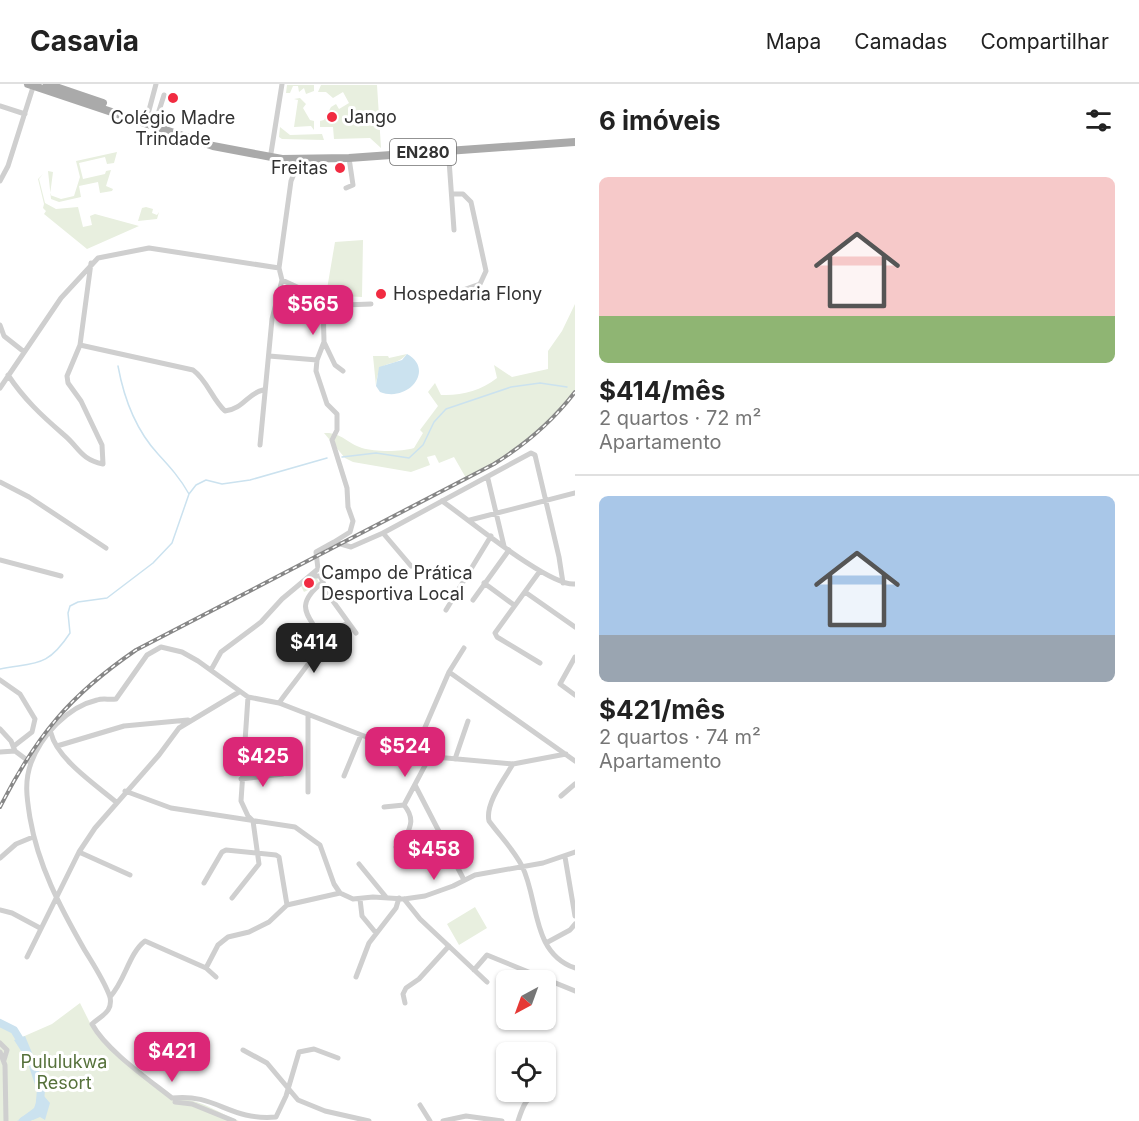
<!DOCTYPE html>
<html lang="pt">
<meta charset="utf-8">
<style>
:root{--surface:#fff;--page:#f2f2f2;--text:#222;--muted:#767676;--line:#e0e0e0;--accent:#db2777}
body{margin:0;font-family:Inter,sans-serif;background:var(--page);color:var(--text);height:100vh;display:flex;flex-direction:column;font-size:22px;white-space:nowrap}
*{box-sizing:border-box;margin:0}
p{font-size:20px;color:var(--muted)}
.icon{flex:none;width:33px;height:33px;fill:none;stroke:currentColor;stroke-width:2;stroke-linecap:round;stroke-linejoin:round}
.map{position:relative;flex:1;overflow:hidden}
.details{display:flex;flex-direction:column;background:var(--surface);width:564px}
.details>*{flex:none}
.needle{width:39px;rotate:221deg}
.controls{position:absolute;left:496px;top:886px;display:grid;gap:12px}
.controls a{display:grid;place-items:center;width:60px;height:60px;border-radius:9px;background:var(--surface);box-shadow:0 2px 4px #0004;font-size:30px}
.price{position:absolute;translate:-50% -51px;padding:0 14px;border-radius:12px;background:var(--accent);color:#fff;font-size:20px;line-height:39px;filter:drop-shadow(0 2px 3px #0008)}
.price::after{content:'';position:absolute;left:50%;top:36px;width:18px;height:14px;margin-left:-9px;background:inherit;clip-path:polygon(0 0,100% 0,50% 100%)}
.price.active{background:#222;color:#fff}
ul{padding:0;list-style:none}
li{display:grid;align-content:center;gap:12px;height:318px;padding:0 24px}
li+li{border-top:2px solid var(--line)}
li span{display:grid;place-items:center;height:186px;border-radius:9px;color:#555}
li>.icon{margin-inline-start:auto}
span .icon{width:108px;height:108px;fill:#fffc;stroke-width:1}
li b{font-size:26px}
h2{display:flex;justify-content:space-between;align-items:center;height:72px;padding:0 24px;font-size:26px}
header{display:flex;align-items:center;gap:36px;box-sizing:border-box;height:84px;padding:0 30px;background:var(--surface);border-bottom:2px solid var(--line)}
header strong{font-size:28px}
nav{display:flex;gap:33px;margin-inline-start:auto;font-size:21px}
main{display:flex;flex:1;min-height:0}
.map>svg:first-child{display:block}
.green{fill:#e8efdf}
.water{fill:#cbe2ef}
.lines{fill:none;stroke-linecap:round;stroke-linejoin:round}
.stream{stroke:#cbe2ef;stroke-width:1.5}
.river{stroke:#cbe2ef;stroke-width:8}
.street{stroke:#cfcfcf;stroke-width:5}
.primary{stroke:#aaa;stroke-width:8}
.rail-casing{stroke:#878787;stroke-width:4}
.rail{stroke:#fff;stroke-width:1.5;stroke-dasharray:4.5;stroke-linecap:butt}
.poi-dot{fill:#f12b41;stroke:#fff;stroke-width:2}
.labels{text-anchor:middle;stroke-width:6;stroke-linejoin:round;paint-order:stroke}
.shield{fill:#fff;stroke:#707070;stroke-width:1.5}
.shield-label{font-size:16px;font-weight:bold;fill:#323232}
.poi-label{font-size:18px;fill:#323232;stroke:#fff;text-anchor:start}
.park-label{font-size:18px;fill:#56713b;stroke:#fff}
</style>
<header>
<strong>Casavia</strong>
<nav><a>Mapa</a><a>Camadas</a><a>Compartilhar</a></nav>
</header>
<main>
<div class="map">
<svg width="575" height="1037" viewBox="0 0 575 1037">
<rect width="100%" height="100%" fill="#fff"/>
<path class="green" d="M287,1H377L381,64L370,54L334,55L333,43H320V37L324,36L331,23L336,20L339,25L349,19L343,8L333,14L326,8H318L321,1H314V7L306,10L304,4L299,8L298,2H293L290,9H286Z
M300,14L306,20L303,24L310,36L314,37V46L311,42L294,43L298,16L294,15Z
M280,43L290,51L322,50L324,56L282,55L279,53Z
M117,68L114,79L107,80L105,73L79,79L83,95L105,90L106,87L111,86L106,102L113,105L112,107L100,109L98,98L79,102L81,113L59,118L51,115L48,87L53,88L50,111L61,115L74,112L80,93L76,77Z
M43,90L39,95L45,119L56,125L78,123L83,143L92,141L90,132L95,130L139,142L87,165L44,130L46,127L43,124L44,120L38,95Z
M146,123L153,125L152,129L157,131L159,128L157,135L138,137L142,124Z
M363,156L362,213L326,211L335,158Z
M575,220V308C545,347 510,372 466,394L454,373L439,379L435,371L427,373L430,381L411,388L353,378L345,374L324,349C341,348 347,359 362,364C375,368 401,368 414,364L423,349L420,346L438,322L428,308L435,299L441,311C461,312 480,307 497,294L494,281L512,293L548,285V267L562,247Z
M407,270C392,287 379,270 376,302L373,272H388L389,274Z
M315,491L320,500L304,508L299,498Z
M475,823L487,844L459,861L447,840Z
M80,919L95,949L172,1015C198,1013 216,1028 239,1037H0V939L14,946L20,954L52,940Z"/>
<path class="water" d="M407,270C435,285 409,319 380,308L376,302L379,283L402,276Z
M25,952L35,976L34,987L14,956Z
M44,1012L50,1019L45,1036L40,1033L33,1036L30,1034L17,1037L34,1024L38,1014Z"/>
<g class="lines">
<path class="stream" d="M118,282C124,315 135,345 158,370C170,383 180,394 189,410
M342,373L376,369L409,374L423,361L434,338L446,325L511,303L540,299L567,303
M0,585C36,578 47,584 70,549L68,529L70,522L78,518L107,514L153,479L172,459L189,410L196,401L206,396L222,400L250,396L327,374"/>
<path class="river" d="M0,939L14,946L24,962
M23,1037L39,1027L41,1006L31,976"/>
<path class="street" d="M0,22L25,30
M141,32L148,30L156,0
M162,40L158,30L164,11
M448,62L454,146
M271,69L282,0
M0,97L8,82L34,0
M346,104L353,101L349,74
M452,110H463L471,118L486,187L480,200L463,206
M282,196L323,215H339L344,221L371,220
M323,215L324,258L317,276L316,287L327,320L337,330V346L332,356L347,404L348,423L353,437L350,448L334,458
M0,241L4,252L23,267
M324,258L335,281L343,287
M80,261L193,286C207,296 212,315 225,327C243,325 248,309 263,306
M269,272L317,276
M8,291C24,315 41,331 63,350C80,364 80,375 103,380L102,361L81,317L68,299L67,292L80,261L91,179
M0,304L61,214L98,174L149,164L279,184
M260,361L272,235L282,196L279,184L291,97L300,75
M488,395L504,462
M0,398L29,413L106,464
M442,417C467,434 549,503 575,500
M470,436L575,409
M383,449L411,482
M0,476L61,492
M540,487L495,549L497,553L540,579
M313,492H320L330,513L356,549
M484,499L514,521
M525,508L575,543
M473,516L509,466
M446,526L491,452
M319,554L348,539
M575,573L560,600L575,611
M211,586L221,568L261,538L282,515L318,485L316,468L334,458L351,463L383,449L531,369L535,371L559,473L563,499
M449,588L575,677
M0,596L20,610L35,635L32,648L14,662
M279,619C286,608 317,571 319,563C325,537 283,529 323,498
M0,645L11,657L15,667L0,668
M51,649C57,675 96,701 116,718
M57,662L124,642L188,636
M15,667L31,679C24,698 27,715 30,734C38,781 60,823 84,865C93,880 104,896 110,913C113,928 102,931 92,940C106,966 148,995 172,1014C217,1009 228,1037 276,1033L286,1012L299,968L314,965L338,974
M413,671L449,588L464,564
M455,675L468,637
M31,679C41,652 67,623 97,616C103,614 109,616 116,615L147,571L161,563L182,568L198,577L248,613L279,619L413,671L513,680L566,670
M513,680C504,695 485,720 489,737C500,752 514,766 522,782C539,816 531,869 575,884
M344,692L361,651
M241,695L283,690
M415,701L464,796
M125,707L171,724L295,743L320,761L334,800L340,809L353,815L373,813L404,815L425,812L453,802L475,791L543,779L575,768
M308,708V630
M561,712L575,700
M384,723L404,721L429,674
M396,763L401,764L440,750
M401,764C407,747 418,738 404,721
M79,768L130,791
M565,773L575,832
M0,774L16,760L33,753
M359,780L386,813
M204,799L222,768L226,766L276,771L279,773L287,821
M232,814L259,780L253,737L248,732L241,717L248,613
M360,815L362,832L376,849
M404,815L420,835L487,898
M0,826L12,829L40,844
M546,859L570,846L575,840
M27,873L79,768L95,744L159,671L179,644L239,608
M206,884L218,861L228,853L249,848L269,838L287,821L340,809
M474,886L487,871L575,907
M356,893L369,859L396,824L399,814
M110,913C125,897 129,869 145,857L206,884L216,893
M405,919L403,910L406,904L419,895L449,862
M0,959L7,966L4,976
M243,966L267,979L298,1016L325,1027L369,1037
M0,968L5,981L6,1037
M501,991L507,998
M546,992L550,973
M516,1008L526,1017
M175,1018L192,1020L234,1037
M420,1021L430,1037
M443,1037L466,1032L502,1037
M518,1037C523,1022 526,1012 541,1008"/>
<path class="primary" d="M28,0L213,62L282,75L349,74L575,58
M47,0L103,19"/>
<g class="rail-casing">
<path id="rail" d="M0,723C37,651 69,612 136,566L494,380C526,360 552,338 575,308"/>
</g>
<use href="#rail" class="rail"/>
</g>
<g class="poi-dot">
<circle cx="173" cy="14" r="6"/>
<circle cx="332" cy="33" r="6"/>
<circle cx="340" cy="84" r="6"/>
<circle cx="381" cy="210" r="6"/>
<circle cx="309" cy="499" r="6"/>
</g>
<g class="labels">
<rect class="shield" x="390" y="55" width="66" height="26" rx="4.5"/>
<g class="shield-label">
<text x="423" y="74">EN280</text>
</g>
<g class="poi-label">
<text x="344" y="39">Jango</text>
<text x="173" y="40" text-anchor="middle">Colégio Madre<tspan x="173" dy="21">Trindade</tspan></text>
<text x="328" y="90" text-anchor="end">Freitas</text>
<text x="393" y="216">Hospedaria Flony</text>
<text x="321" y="495">Campo de Prática<tspan x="321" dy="21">Desportiva Local</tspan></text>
</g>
<g class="park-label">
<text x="64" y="984">Pululukwa<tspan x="64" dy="21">Resort</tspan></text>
</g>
</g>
</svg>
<div class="controls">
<a><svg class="needle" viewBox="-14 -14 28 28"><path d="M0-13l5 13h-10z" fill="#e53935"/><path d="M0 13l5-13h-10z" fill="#767676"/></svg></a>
<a><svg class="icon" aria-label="locate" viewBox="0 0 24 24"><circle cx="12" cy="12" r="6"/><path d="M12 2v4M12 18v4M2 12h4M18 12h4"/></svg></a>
</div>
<b class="price" style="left:313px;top:252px">$565</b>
<b class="price active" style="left:314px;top:590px">$414</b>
<b class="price" style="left:405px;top:694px">$524</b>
<b class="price" style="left:263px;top:704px">$425</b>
<b class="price" style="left:434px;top:797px">$458</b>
<b class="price" style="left:172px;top:999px">$421</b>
</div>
<section class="details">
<h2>6 imóveis<svg class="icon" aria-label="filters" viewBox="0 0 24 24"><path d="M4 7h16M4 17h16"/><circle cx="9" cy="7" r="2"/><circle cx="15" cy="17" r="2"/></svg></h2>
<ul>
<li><span style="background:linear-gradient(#f6c9c9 75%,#8fb573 0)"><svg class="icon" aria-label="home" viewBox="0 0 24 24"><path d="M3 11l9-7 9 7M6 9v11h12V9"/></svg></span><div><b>$414/mês</b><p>2 quartos · 72 m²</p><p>Apartamento</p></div></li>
<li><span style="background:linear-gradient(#a9c7e8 75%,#9aa5b1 0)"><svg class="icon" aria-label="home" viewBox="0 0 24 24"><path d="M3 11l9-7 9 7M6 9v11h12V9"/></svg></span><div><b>$421/mês</b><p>2 quartos · 74 m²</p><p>Apartamento</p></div></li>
</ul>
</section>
</main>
